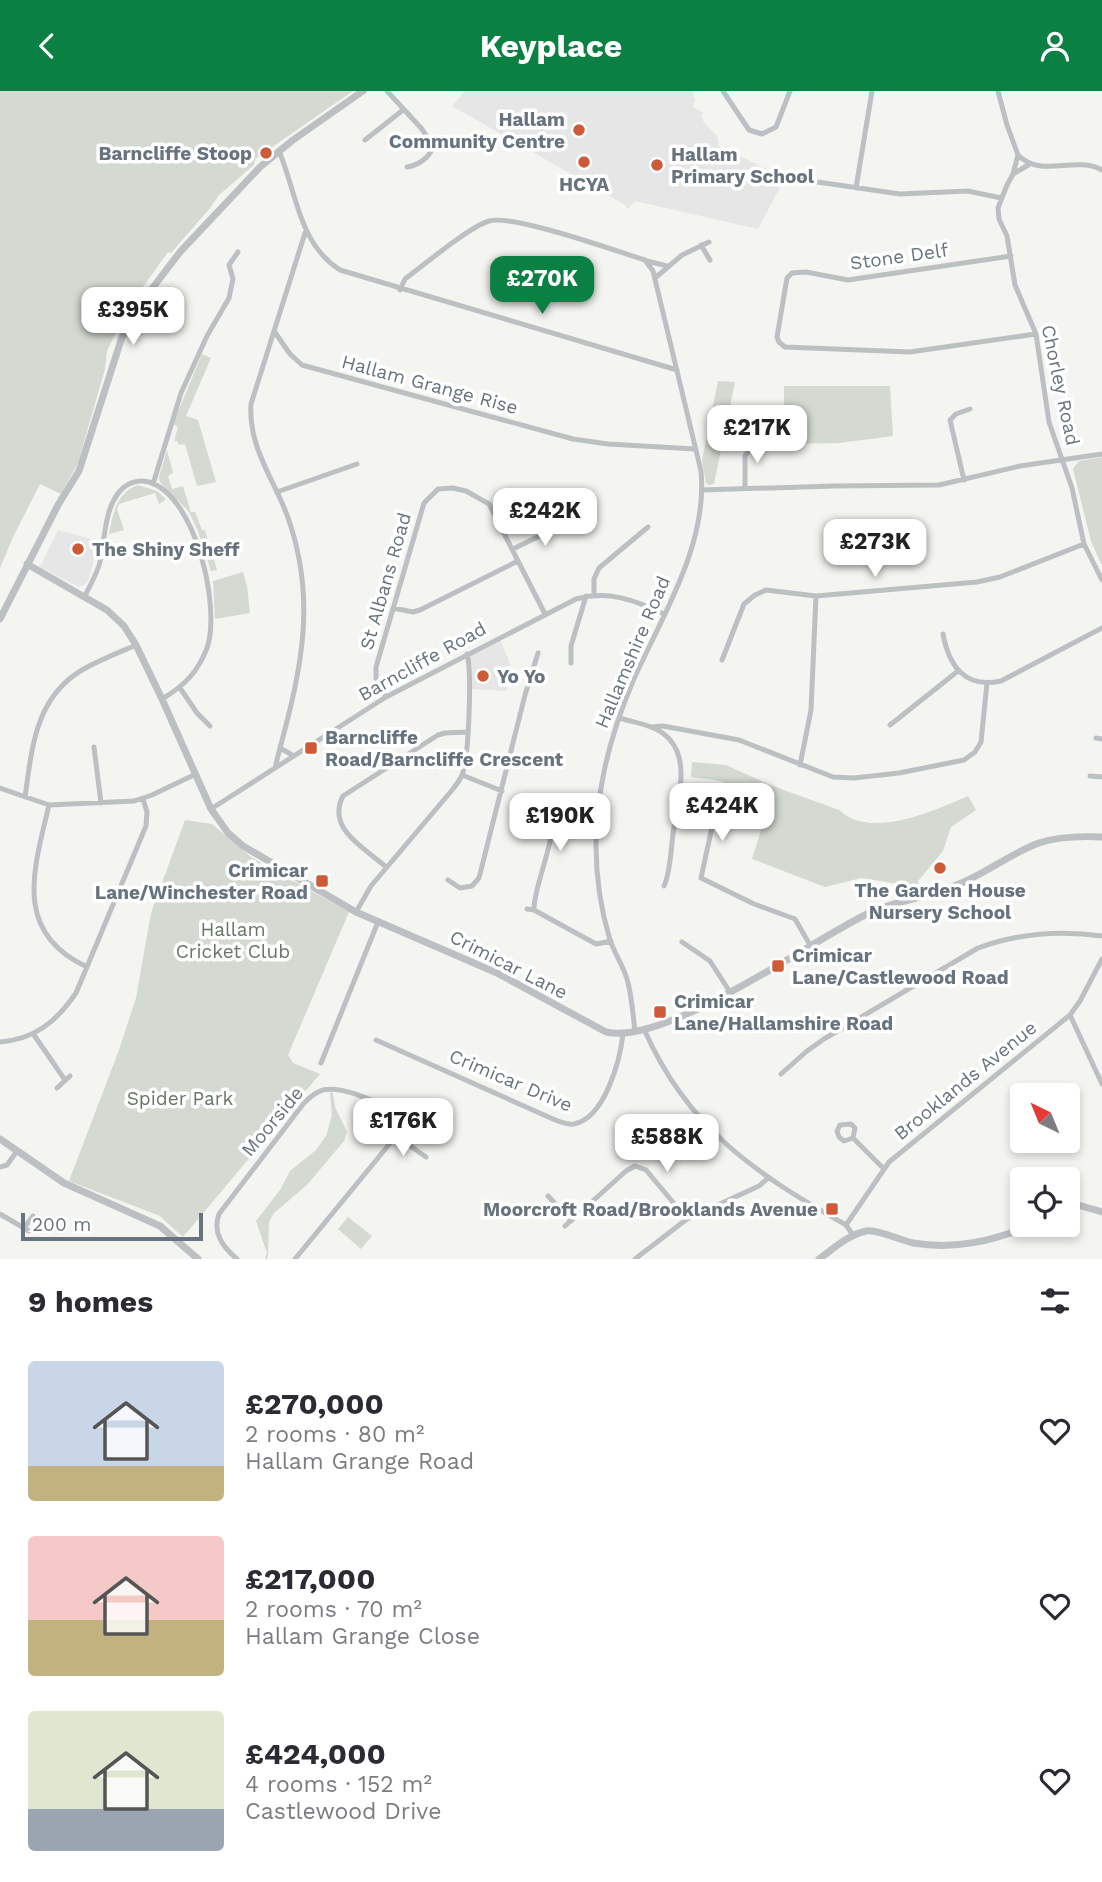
<!DOCTYPE html>
<meta charset="utf-8">
<style>
:root{--surface:#fff;--page:#f7f7f7;--text:#2b2b33;--muted:#7c7c81;--accent:#0b8043}
body{margin:0;font-family:"Work Sans",sans-serif;background:var(--page);color:var(--text);height:100vh;display:flex;flex-direction:column;font-size:26px;white-space:nowrap}
*{box-sizing:border-box;margin:0}
p{font-size:23px;color:var(--muted)}
.icon{flex:none;width:38px;height:38px;fill:none;stroke:currentColor;stroke-width:2;stroke-linecap:round;stroke-linejoin:round}
.map{position:relative;height:1168px;overflow:hidden}
.sheet{display:flex;flex-direction:column;background:var(--surface);flex:1}
.sheet>*{flex:none}
.needle{width:46px;rotate:317deg}
.buttons{position:absolute;left:1010px;top:992px;display:grid;gap:14px}
.buttons a{display:grid;place-items:center;width:70px;height:70px;border-radius:7px;background:var(--surface);box-shadow:0 4px 10px #0003;font-size:35px}
.scale{position:absolute;left:21px;bottom:18px;width:182px;box-sizing:border-box;padding-left:7px;border:4px solid #67747f;border-top:0;font-size:19px;line-height:24px;white-space:nowrap;color:#67747f;-webkit-text-stroke:5px #fff;paint-order:stroke}
.price{position:absolute;translate:-50% -60px;padding:0 16px;border-radius:14px;background:#fff;color:#222;font-size:23px;line-height:46px;filter:drop-shadow(0 2px 4px #0008)}
.price::after{content:'';position:absolute;left:50%;top:42px;width:21px;height:16px;margin-left:-10px;background:inherit;clip-path:polygon(0 0,100% 0,50% 100%)}
.price.selected{background:var(--accent);color:#fff}
ul{padding:0;list-style:none}
li{display:flex;align-items:center;gap:21px;height:175px;padding:0 28px}
li span{display:grid;place-items:center;flex:none;width:196px;height:140px;border-radius:7px;color:#555}
li>.icon{margin-inline-start:auto}
span .icon{width:84px;height:84px;fill:#fffc;stroke-width:1}
li b{font-size:30px}
h2{display:flex;justify-content:space-between;align-items:center;height:84px;padding:0 28px;font-size:30px}
header{display:flex;justify-content:space-between;align-items:center;height:91px;padding:0 28px;background:var(--accent);color:#fff;font-size:32px;font-weight:700}
.map>svg:first-child{display:block}
.built{fill:#e5e6e5}
.green{fill:#d4d9d1}
.lines{fill:none;stroke-linecap:round;stroke-linejoin:round}
.minor{stroke:#bcc0c3;stroke-width:5}
.tertiary{stroke:#bcc0c3;stroke-width:7}
.poi-dot{fill:#ce5b38;stroke:#fff;stroke-width:2.5}
.labels{text-anchor:middle;stroke-width:7;stroke-linejoin:round;paint-order:stroke}
.poi-label{font-size:19px;font-weight:bold;fill:#67747f;stroke:#fff;text-anchor:start}
.street-label{font-size:19px;fill:#67747f;stroke:#fff}
.park-label{font-size:19px;fill:#687765;stroke:#fff}
</style>
<header><svg class="icon" aria-label="back" viewBox="0 0 24 24"><path d="M15 5l-7 7 7 7"/></svg>Keyplace<svg class="icon" aria-label="person" viewBox="0 0 24 24"><circle cx="12" cy="8" r="4"/><path d="M4 21q1-7 8-7t8 7"/></svg></header>
<div class="map">
<svg width="1102" height="1168" viewBox="0 0 1102 1168">
<rect width="100%" height="100%" fill="#f4f4f1"/>
<path class="built" d="M465,0H692L695,9L693,16L703,22L701,25L703,30L717,45L719,55L785,87L758,138L635,110L628,118L625,114L452,15Z
M58,439L99,450L88,491L84,494L79,496L40,476Z
M499,546L511,575L506,600L469,598L467,563Z"/>
<path class="green" d="M0,0H353L255,68L254,74L219,104L210,117L171,162L168,161L127,218L107,260L105,278L78,372L61,403L40,393L13,446L0,477Z
M202,263L211,267L186,325L198,329L216,391L197,395L185,353L179,354L177,350L174,351L178,336L173,333Z
M718,290L735,291L714,393L709,394L706,392L702,369Z
M784,295H890L893,345L839,352L784,353Z
M167,359L173,382L168,385L172,398L183,395L191,421H195L202,439H205L217,479L211,480L198,440L189,421L160,391L159,386Z
M1102,366V473H1101L1091,450L1073,378L1079,370Z
M138,394L157,400L166,408L159,413L155,402L119,413L117,418L124,439L109,443C113,423 116,402 138,394Z
M243,481L247,495L250,522L215,528L213,490Z
M692,671L726,674L770,694L839,719C870,749 934,720 968,705L976,719L951,736L943,760L918,790L919,798L903,801L899,793L861,787L825,796L752,768L762,736L758,732L755,714L736,704C732,687 706,689 691,686Z
M185,729L212,733L251,766L349,821L288,964L293,972L320,983L183,1146L160,1125L69,1090L119,959L136,907L151,822Z
M330,1001L333,1002L335,1016L347,1041L344,1050L307,1094L274,1122L269,1131L268,1164L267,1168H265L267,1162L256,1130L280,1099L290,1080L316,1059L326,1045L332,1024Z
M348,1126L372,1145L361,1158L338,1138Z"/>
<g class="lines">
<path class="minor" d="M387,0L421,37L433,54C431,66 419,74 407,76
M723,0L749,39L762,43L776,36L790,0
M998,0L1007,34L1018,64L1013,83
M365,49L403,19
M279,60C297,102 298,152 340,179L677,279
M1018,64C1042,88 1074,64 1102,79
M1030,73L1013,83L1007,94L998,117L999,128L1007,145L1015,194L1036,243L1049,331L1072,397L1084,453L1102,489
M797,88L900,103L968,100L1001,107
M856,97L872,0
M701,154L710,169
M1011,165L848,189L806,181L792,182L787,187L777,246L779,251L785,256L910,261L1036,243
M647,170L667,175
M655,187L682,164L709,151
M400,199L405,188C424,174 469,136 489,130C513,123 616,160 645,169L653,180L701,380C708,454 662,525 633,590C620,621 609,654 603,686C592,741 594,796 610,849C615,863 623,875 627,888C632,905 633,924 635,941
M274,240L290,263L302,274L573,348L608,353L695,358
M964,389L950,329L956,323L970,318
M153,393L181,302L207,245L229,207L233,188L229,174L238,161
M745,397V365L759,346
M702,399L834,395L939,394L1020,375L1102,363
M277,401L357,373
M513,458L566,432
M594,504V488L599,477L648,436
M85,505C90,494 97,483 100,471C105,449 104,418 120,400C127,392 138,388 149,391C196,405 221,517 207,557C198,581 184,595 162,608
M393,517L413,521L420,519L518,470
M943,543C949,575 965,598 1001,590L1102,537
M722,569L744,513L755,504L766,499L816,505L977,491L1000,486L1084,453
M571,572V555L586,505
M180,597L197,622L210,635
M386,606L376,587V576L424,412L438,398L453,397L466,400L489,413L545,523
M619,627C629,630 641,632 651,636C695,653 679,701 674,736C671,753 671,781 664,795
M890,634L958,580
M651,636L663,635L739,649L833,686L854,687L899,682L964,669L975,661L981,651L987,592
M1096,647L1102,648
M94,656L101,712
M294,665L280,657C302,576 317,506 287,424C273,387 248,355 251,313L305,142
M800,674L811,619L816,505
M275,677L280,657
M462,684L502,700
M1090,685L1102,686
M0,697L49,714L134,710L152,704L196,683
M25,706C32,657 35,607 82,579C99,569 118,562 136,554
M717,713L701,787L754,813L795,828L810,854
M49,714C34,778 12,841 87,876
M211,718L386,606L576,508C608,499 635,509 664,523
M386,776C365,757 326,738 343,705L438,644L445,642L467,641
M448,789L460,797L472,795L479,787L525,604L538,562
M527,818L534,819L596,853L611,850
M534,819C533,794 562,738 549,717
M356,821L371,795L453,698C456,694 460,689 462,684C469,668 472,581 467,563
M682,851L710,870L730,901
M1070,924L1102,993
M644,938C687,1037 756,1083 846,1134L853,1144
M34,944L65,989
M376,949L553,1028C560,1031 567,1034 574,1033C605,1027 620,969 623,943
M0,951C35,948 56,931 76,902L146,735L147,721L143,708
M321,972L378,831
M781,983L807,960L824,948L978,857C1019,842 1059,839 1102,845
M57,997L70,985
M396,1045L426,1066
M853,1047L855,1037L851,1033L840,1034L837,1040L839,1046L844,1050L853,1047L883,1077
M0,1076L7,1074L17,1060
M548,1105L571,1130
M0,1123L29,1140
M846,1134L889,1071L1070,924L1080,910L1102,868
M565,1135L626,1080L635,1075L646,1079L687,1128
M24,1137L33,1125
M237,1168C223,1156 212,1142 219,1123L304,1012C309,1007 315,1001 323,999C342,994 390,1013 399,1031L396,1045L295,1168
M635,1168L687,1128L759,1095L768,1087"/>
<path class="tertiary" d="M27,473L107,519L124,535L136,554L162,608L211,718L228,742L243,755L356,821L497,882L606,941C666,955 810,850 869,822C898,809 930,806 959,793C987,782 1011,762 1039,752C1059,745 1081,745 1102,746
M0,528L58,414L79,380L122,246L148,203L180,161L260,76L293,49L363,0
M0,1048L64,1092L160,1135L198,1168
M1068,1116L1078,1114L1102,1121
M819,1168C833,1158 848,1144 866,1140C877,1138 900,1149 913,1152C955,1159 993,1150 1031,1134"/>
</g>
<g class="poi-dot">
<circle cx="579" cy="39" r="7"/>
<circle cx="266" cy="62" r="7"/>
<circle cx="584" cy="71" r="7"/>
<circle cx="657" cy="74" r="7"/>
<circle cx="78" cy="458" r="7"/>
<circle cx="483" cy="585" r="7"/>
<rect x="304" y="650" width="14" height="14" rx="3.5"/>
<circle cx="940" cy="777" r="7"/>
<rect x="315" y="783" width="14" height="14" rx="3.5"/>
<rect x="771" y="868" width="14" height="14" rx="3.5"/>
<rect x="653" y="914" width="14" height="14" rx="3.5"/>
<rect x="825" y="1111" width="14" height="14" rx="3.5"/>
</g>
<g class="labels">
<g class="poi-label">
<text x="565" y="35" text-anchor="end">Hallam<tspan x="565" dy="22">Community Centre</tspan></text>
<text x="252" y="69" text-anchor="end">Barncliffe Stoop</text>
<text x="671" y="70">Hallam<tspan x="671" dy="22">Primary School</tspan></text>
<text x="584" y="100" text-anchor="middle">HCYA</text>
<text x="92" y="465">The Shiny Sheff</text>
<text x="497" y="592">Yo Yo</text>
<text x="325" y="653">Barncliffe<tspan x="325" dy="22">Road/Barncliffe Crescent</tspan></text>
<text x="308" y="786" text-anchor="end">Crimicar<tspan x="308" dy="22">Lane/Winchester Road</tspan></text>
<text x="940" y="806" text-anchor="middle">The Garden House<tspan x="940" dy="22">Nursery School</tspan></text>
<text x="792" y="871">Crimicar<tspan x="792" dy="22">Lane/Castlewood Road</tspan></text>
<text x="674" y="917">Crimicar<tspan x="674" dy="22">Lane/Hallamshire Road</tspan></text>
<text x="818" y="1125" text-anchor="end">Moorcroft Road/Brooklands Avenue</text>
</g>
<g class="street-label">
<text transform="translate(899 165) rotate(-8)" y="7">Stone Delf</text>
<text transform="translate(430 293) rotate(15)" y="7">Hallam Grange Rise</text>
<text transform="translate(1061 294) rotate(78)" y="7">Chorley Road</text>
<text transform="translate(385 490) rotate(-74)" y="7">St Albans Road</text>
<text transform="translate(632 561) rotate(-67)" y="7">Hallamshire Road</text>
<text transform="translate(422 570) rotate(-29)" y="7">Barncliffe Road</text>
<text transform="translate(509 873) rotate(27)" y="7">Crimicar Lane</text>
<text transform="translate(511 989) rotate(23)" y="7">Crimicar Drive</text>
<text transform="translate(965 989) rotate(-39)" y="7">Brooklands Avenue</text>
<text transform="translate(272 1030) rotate(-50)" y="7">Moorside</text>
</g>
<g class="park-label">
<text x="233" y="845">Hallam<tspan x="233" dy="22">Cricket Club</tspan></text>
<text x="180" y="1014">Spider Park</text>
</g>
</g>
</svg>
<div class="buttons">
<a><svg class="needle" viewBox="-14 -14 28 28"><path d="M0-13l5 13h-10z" fill="#e53935"/><path d="M0 13l5-13h-10z" fill="#7c7c81"/></svg></a>
<a><svg class="icon" aria-label="locate" viewBox="0 0 24 24"><circle cx="12" cy="12" r="6"/><path d="M12 2v4M12 18v4M2 12h4M18 12h4"/></svg></a>
</div>
<div class="scale">200 m</div>
<b class="price selected" style="left:542px;top:225px">£270K</b>
<b class="price" style="left:133px;top:256px">£395K</b>
<b class="price" style="left:757px;top:374px">£217K</b>
<b class="price" style="left:545px;top:457px">£242K</b>
<b class="price" style="left:875px;top:488px">£273K</b>
<b class="price" style="left:722px;top:752px">£424K</b>
<b class="price" style="left:560px;top:762px">£190K</b>
<b class="price" style="left:403px;top:1067px">£176K</b>
<b class="price" style="left:667px;top:1083px">£588K</b>
</div>
<section class="sheet">
<h2>9 homes<svg class="icon" aria-label="filters" viewBox="0 0 24 24"><path d="M4 7h16M4 17h16"/><circle cx="9" cy="7" r="2"/><circle cx="15" cy="17" r="2"/></svg></h2>
<ul>
<li><span style="background:linear-gradient(#c9d6e8 75%,#c2b280 0)"><svg class="icon" aria-label="home" viewBox="0 0 24 24"><path d="M3 11l9-7 9 7M6 9v11h12V9"/></svg></span><div><b>£270,000</b><p>2 rooms · 80 m²</p><p>Hallam Grange Road</p></div><svg class="icon" aria-label="heart" viewBox="0 0 24 24"><path d="M12 20l-8-8c-3-5 5-10 8-4 3-6 11-1 8 4z"/></svg></li>
<li><span style="background:linear-gradient(#f6c9c9 60%,#c2b280 0)"><svg class="icon" aria-label="home" viewBox="0 0 24 24"><path d="M3 11l9-7 9 7M6 9v11h12V9"/></svg></span><div><b>£217,000</b><p>2 rooms · 70 m²</p><p>Hallam Grange Close</p></div><svg class="icon" aria-label="heart" viewBox="0 0 24 24"><path d="M12 20l-8-8c-3-5 5-10 8-4 3-6 11-1 8 4z"/></svg></li>
<li><span style="background:linear-gradient(#dfe7d0 70%,#9aa5b1 0)"><svg class="icon" aria-label="home" viewBox="0 0 24 24"><path d="M3 11l9-7 9 7M6 9v11h12V9"/></svg></span><div><b>£424,000</b><p>4 rooms · 152 m²</p><p>Castlewood Drive</p></div><svg class="icon" aria-label="heart" viewBox="0 0 24 24"><path d="M12 20l-8-8c-3-5 5-10 8-4 3-6 11-1 8 4z"/></svg></li>
</ul>
</section>
